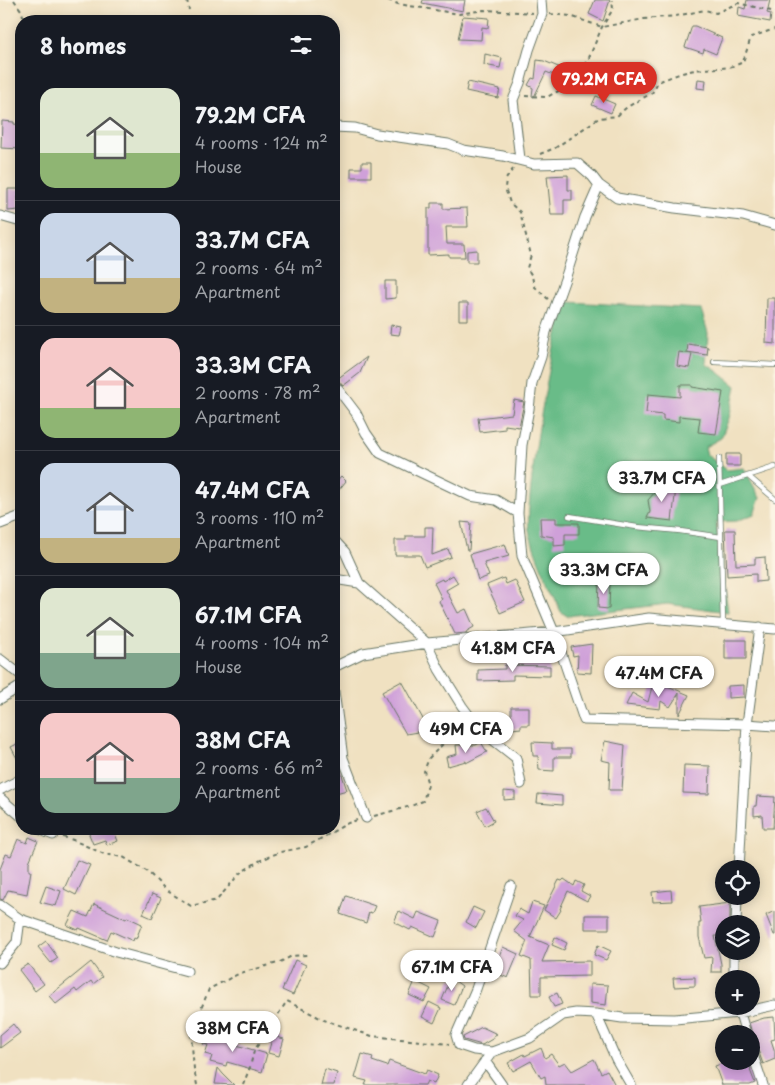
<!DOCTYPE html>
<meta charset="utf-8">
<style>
:root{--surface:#171b24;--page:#20242c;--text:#f1f3f6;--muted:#9ea1a6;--line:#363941;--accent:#d93025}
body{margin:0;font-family:"Playpen Sans",sans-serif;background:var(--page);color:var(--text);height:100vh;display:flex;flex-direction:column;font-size:19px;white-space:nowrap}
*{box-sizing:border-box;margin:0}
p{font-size:16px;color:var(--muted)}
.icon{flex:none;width:28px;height:28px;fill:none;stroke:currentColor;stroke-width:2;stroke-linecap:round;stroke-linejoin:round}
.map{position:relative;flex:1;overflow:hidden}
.side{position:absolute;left:15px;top:15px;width:325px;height:820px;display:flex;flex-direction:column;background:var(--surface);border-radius:20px;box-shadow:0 2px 12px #0003}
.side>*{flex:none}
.controls{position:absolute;left:715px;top:860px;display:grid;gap:10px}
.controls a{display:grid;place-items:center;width:45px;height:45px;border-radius:50%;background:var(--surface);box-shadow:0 2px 12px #0003;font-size:25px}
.price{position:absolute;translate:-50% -42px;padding:0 11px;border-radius:18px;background:#fff;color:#222;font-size:16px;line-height:32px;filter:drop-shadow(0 1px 2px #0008)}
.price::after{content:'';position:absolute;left:50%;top:30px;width:15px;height:11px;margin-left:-8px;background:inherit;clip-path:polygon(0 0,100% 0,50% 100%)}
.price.active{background:var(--accent);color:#fff}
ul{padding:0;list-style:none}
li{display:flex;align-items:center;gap:15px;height:125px;padding:0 25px}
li+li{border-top:1px solid var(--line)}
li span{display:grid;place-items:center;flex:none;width:140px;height:100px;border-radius:15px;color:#555}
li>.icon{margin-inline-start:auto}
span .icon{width:60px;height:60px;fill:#fffc;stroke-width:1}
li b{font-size:21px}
h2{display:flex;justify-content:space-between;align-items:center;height:60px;padding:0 25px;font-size:21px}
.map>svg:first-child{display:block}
.forest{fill:#69bc88;stroke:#447c5e}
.building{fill:#cfa0d9}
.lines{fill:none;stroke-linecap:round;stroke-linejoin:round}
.service-casing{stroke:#687665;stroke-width:6}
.minor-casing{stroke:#687665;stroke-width:11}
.path{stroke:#687665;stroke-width:2;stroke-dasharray:4 4;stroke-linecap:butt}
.service{stroke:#fff;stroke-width:4.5}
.minor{stroke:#fff;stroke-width:9}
</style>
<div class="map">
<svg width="775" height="1085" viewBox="0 0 775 1085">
<rect width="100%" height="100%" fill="#fcf5e5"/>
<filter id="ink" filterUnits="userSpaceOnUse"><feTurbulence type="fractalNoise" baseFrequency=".02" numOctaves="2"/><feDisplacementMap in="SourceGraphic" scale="10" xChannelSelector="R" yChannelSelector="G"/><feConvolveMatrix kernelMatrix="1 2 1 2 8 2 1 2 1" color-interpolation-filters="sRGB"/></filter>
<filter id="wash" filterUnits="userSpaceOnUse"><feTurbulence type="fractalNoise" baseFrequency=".0096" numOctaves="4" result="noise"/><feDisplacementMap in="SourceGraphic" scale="20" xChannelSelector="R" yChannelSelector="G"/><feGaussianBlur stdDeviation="1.12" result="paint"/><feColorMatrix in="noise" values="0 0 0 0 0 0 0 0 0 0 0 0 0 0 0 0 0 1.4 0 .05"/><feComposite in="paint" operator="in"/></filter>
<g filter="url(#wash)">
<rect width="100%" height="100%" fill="#f0e1c1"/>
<path class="forest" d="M568,302L701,309L708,333L706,364L717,371L736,386L729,418L721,438L705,447L707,455L727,470L744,468L760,498L754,514L737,521L716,522L728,612L667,604L567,616L561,612C551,588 534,555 529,530C524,504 554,320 568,302Z"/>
<g id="blocks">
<path class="building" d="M423,0H465L463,11L422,3Z
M595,0H610L603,21L589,14Z
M747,0H770L767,13L771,14L770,22L738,16L739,7L745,9Z
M463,16L489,18L488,28L482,27L481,40L458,39Z
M692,26H695L722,38L716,54L704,49L703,53L685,47Z
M485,54L502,58L500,68L484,65Z
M537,60L544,61L568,71L564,79L546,72L534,97L532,96L533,88L528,85L532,78L535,79Z
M698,79L706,80L705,89L697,88Z
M468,82L500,89L498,98L466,91Z
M596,96L615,104L611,113L592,105Z
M2,121L14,122V124L21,125V149L1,148Z
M362,162H371V177H351V168H362Z
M568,175V190H572V200H564V215H551L547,176Z
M8,189H21V197H18L19,210L8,211Z
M431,203H443V209L467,208L468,227H446L447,244H464L465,257H449V254L428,255V208H431Z
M477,250V262H467V251Z
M385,281H396V298L385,299Z
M767,298H775V344L766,343Z
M459,303H468V320H459Z
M391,325L401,327L399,335L390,334Z
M688,344L708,347L707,355L687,352Z
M679,352L692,354L689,368L677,366Z
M367,357L360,373L343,386L337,379Z
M680,385H692V387L723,392L716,434L698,432L700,418L679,416V422L663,420V415L646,413L648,394L680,397Z
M514,400L524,402L519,427L505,425V429L480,432L478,418L512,414Z
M726,454H740V466H726Z
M341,476L346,481L334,496V484Z
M649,485L676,488L672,521L647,518L650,512L648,500L655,492Z
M540,518H556V523H579V534H565V545L554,546V537L541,535Z
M461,522L471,523L469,550H467Z
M425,527H433L432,555L448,549L451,557L425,567L420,555H395V540H406V536H425Z
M725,530H735L736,565L755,564V558L765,557L766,581L756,582V574L727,576Z
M505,544L509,556L484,563L489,576L478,580L470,554Z
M453,575L458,583L446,590L458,613L466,609L474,627L467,631L466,633L455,634L439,601L442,599L434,583L442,579L443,581Z
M504,578L506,584L515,580L525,602L500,613L487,585Z
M599,581L610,582L609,609L598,608Z
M725,640H746V659H725Z
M592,644L591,673L577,672L578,655L573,656L571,647Z
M505,665L550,666V676L513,675V680L478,681V670L505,669Z
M402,681L429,730L406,734L382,692Z
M653,683L670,687L689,695L679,715V693L670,707L661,701L660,709L626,705L632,693L648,702Z
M744,685V697L728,698V686Z
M511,707H529V725H521V728L511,729Z
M605,741L625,745L622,790H609L610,762L601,760Z
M21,742V766L11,747Z
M481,742L487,752L466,763V761L448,766L446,757L457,754L456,745H476Z
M532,742L552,743V749H571V757H554V771L539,770L538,756H533Z
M684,765L710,766L709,794L683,793Z
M340,769L347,790L336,793L334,785V771Z
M504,791L515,792V799L504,800Z
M538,794L562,796V805L537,803Z
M757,796L775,797L773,828H763L762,815L754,816V806H756Z
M486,807L494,821L485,826L477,811Z
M92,829H113L118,841L107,845L105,840L93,844L89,834Z
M29,837L38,841L29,862V871H31L27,894L8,890L3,900L0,899V869L6,854L11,856L18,839L27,843Z
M77,860L90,865L76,895L64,889Z
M564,879L574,886L576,881L584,885L581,891L590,896L587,901L568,891L560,909L561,910L556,918L544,910L559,880L562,881Z
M46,886L61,891L56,906L40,902Z
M671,890L672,901L653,902L652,892Z
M152,894L161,898L152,918L143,914Z
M346,896L375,906L372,913L369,912L366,923L340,914Z
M532,902L544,906L530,937L549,945L542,962L590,961V976L541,977V995H532L531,960L521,956L527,941L514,931L523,920L515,916L519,909L528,914Z
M730,903V924H724V936H715L721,964V972H711L712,957L704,958L699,937V923H701L699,907Z
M94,904L126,919L127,917L142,924L136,939L134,938L133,941L111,931L107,940L79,928L78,930L67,925L74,911L88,917Z
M473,907L484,912L476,928L466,922Z
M399,911L415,919L418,912L441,921L435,937L412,927L410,930L394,922Z
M775,911V935H774L766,915Z
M585,915H609V929H585Z
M555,937L567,943L564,950L552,945Z
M46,941L58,958L51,963L38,947Z
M598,945L611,951L606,960L594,955Z
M503,947L518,954L508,978L493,972Z
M461,953L477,959L469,975L467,974L466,976L454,971Z
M295,960L306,965L293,995L282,990Z
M91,962L102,977L93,984L91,981L77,992L75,989L56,1004L49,996Z
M28,964L44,984L35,991L19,970Z
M695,977V986L674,987L673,978Z
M451,978L462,986L454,1005L442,1000Z
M415,981L431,989L424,1002L409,995Z
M590,984L608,985L606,1005L590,1003Z
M557,993L562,1004L554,1007L549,997Z
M429,1002L441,1008L434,1023L422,1017Z
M774,1017L775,1039L771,1040L775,1052V1059L763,1064L757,1047L751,1043L752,1033L749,1023L764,1018Z
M13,1024L20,1033L0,1048V1035Z
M482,1027L497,1034L493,1036L494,1038L482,1045L464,1040L463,1037Z
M207,1031L224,1036L223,1041L267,1054L262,1072L227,1062L226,1066L210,1062L212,1056L205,1054L208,1045L203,1044Z
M273,1036L284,1039L279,1056L268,1053Z
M541,1048L545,1058L551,1054L559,1065L565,1062L572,1071L594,1059L601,1073L607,1070L615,1085H546L545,1076L541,1078L531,1061L513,1071L508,1063L524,1054L525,1056Z
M362,1054L373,1057L372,1061L387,1066L389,1061L425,1074L427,1070L438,1075L434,1084L427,1081L425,1085H365L367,1081L355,1078Z
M729,1061H748L751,1070H750L755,1083L750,1085H722L715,1066Z
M218,1068L223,1074L234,1085L215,1084Z
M325,1069L337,1073L334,1085H321Z"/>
</g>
</g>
<g filter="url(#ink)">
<use href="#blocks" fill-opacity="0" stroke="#687665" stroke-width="1"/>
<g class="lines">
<g class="service-casing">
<path id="service" d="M714,362L775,365
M719,458L723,624
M748,476L775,499
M720,485L775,467
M569,516L637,527L680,531L721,537"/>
</g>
<g class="minor-casing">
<path id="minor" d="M334,127L355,128L377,134L448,144L463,150L503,156L534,164L577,163L592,176L599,185L617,198L675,208L743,216L775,225
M520,159L513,100L520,83L529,50L542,14L541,0
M599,185L585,217L566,276L546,332L541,357L532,383L529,409L522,445L518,513L522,556L554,632L584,720L747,724L739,869
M0,216L21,222
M334,384L356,413L366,433L380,453L470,496L496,500L518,513
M0,524L21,516
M334,540L345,552L359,583
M334,579L359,583L427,643L439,669L462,706L479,729L516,758L521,784
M760,627L747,724L775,726
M0,659L21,675
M334,667L363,653L427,643L554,632L649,618L775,629
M334,691L343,758L366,818
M0,699L21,686
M334,761L343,758
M0,790L21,779
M0,798L21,816
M39,829L53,835
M0,905L20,919L116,952L187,971
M736,924L737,896
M0,963L17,942L20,919
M734,979V951
M738,1006L746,1034
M596,1014L616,1059L631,1085
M751,1049L763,1085
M492,1052L474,1050L459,1045L456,1035L476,989L511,886
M485,1061L502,1085
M468,1085L492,1052L530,1038L563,1015L576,1013L596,1014L622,1018L675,1019L739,1013L775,1005"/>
</g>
<path class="path" d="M14,0L21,10L25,21
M187,0L189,10
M388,0L398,4L459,14L484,10L533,13
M550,14L570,16L602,27L644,19L676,16L705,10L716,13L738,3L775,12
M525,96L547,97L568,86L588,60L602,27L613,9L612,0
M540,154L555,148L599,118L617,116L627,107L652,93L658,82C673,76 687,70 704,69C720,67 727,70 743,62L751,37L775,29
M513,169L506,179L505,188L510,203L520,212L531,255L527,268L532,276L534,286L548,299
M374,816L411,806L423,801L428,785L424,771L429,758L443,744L471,732
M63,837L73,840L104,854L123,857L148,872L166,890L191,906L217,900L240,873L259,861L280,852L306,847L348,823L357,820
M197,1085L194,1069L191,1034L209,989L240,973L278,963L292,956L307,955
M243,1085L250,1067L254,1051L287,1001L324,1020L372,1036L449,1044"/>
<use href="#service" class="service"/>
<use href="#minor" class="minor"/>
</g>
</g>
</svg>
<div class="controls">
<a><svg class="icon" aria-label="locate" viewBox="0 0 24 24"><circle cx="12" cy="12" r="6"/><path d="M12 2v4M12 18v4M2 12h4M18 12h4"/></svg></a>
<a><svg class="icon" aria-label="layers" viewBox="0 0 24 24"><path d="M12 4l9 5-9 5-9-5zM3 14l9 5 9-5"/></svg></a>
<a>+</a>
<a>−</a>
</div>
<b class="price active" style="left:604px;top:104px">79.2M CFA</b>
<b class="price" style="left:662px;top:503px">33.7M CFA</b>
<b class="price" style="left:604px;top:595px">33.3M CFA</b>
<b class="price" style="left:513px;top:673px">41.8M CFA</b>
<b class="price" style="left:659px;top:698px">47.4M CFA</b>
<b class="price" style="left:466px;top:754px">49M CFA</b>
<b class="price" style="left:452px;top:992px">67.1M CFA</b>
<b class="price" style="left:233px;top:1053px">38M CFA</b>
<section class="side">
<h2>8 homes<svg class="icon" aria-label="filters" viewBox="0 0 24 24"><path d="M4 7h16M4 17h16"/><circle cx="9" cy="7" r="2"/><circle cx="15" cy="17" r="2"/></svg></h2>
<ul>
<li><span style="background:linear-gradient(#dfe7d0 65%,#8fb573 0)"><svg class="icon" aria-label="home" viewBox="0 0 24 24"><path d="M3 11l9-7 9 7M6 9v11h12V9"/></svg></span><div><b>79.2M CFA</b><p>4 rooms · 124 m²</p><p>House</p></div></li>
<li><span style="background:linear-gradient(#c9d6e8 65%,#c2b280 0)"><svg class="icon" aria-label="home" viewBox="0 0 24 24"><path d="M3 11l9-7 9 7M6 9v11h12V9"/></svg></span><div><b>33.7M CFA</b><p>2 rooms · 64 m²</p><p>Apartment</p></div></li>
<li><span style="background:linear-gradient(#f6c9c9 70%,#8fb573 0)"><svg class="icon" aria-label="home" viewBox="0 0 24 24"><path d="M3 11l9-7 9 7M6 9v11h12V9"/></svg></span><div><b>33.3M CFA</b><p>2 rooms · 78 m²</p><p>Apartment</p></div></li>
<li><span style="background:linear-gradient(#c9d6e8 75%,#c2b280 0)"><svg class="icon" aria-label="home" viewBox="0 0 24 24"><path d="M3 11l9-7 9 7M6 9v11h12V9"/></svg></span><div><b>47.4M CFA</b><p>3 rooms · 110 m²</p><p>Apartment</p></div></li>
<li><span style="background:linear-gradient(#dfe7d0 65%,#7fa58c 0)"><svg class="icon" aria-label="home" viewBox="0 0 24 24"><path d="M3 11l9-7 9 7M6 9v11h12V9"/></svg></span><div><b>67.1M CFA</b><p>4 rooms · 104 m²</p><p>House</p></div></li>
<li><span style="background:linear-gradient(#f6c9c9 65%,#7fa58c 0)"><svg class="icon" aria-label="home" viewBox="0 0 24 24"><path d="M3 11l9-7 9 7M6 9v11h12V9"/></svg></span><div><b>38M CFA</b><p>2 rooms · 66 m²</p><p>Apartment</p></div></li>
</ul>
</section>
</div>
